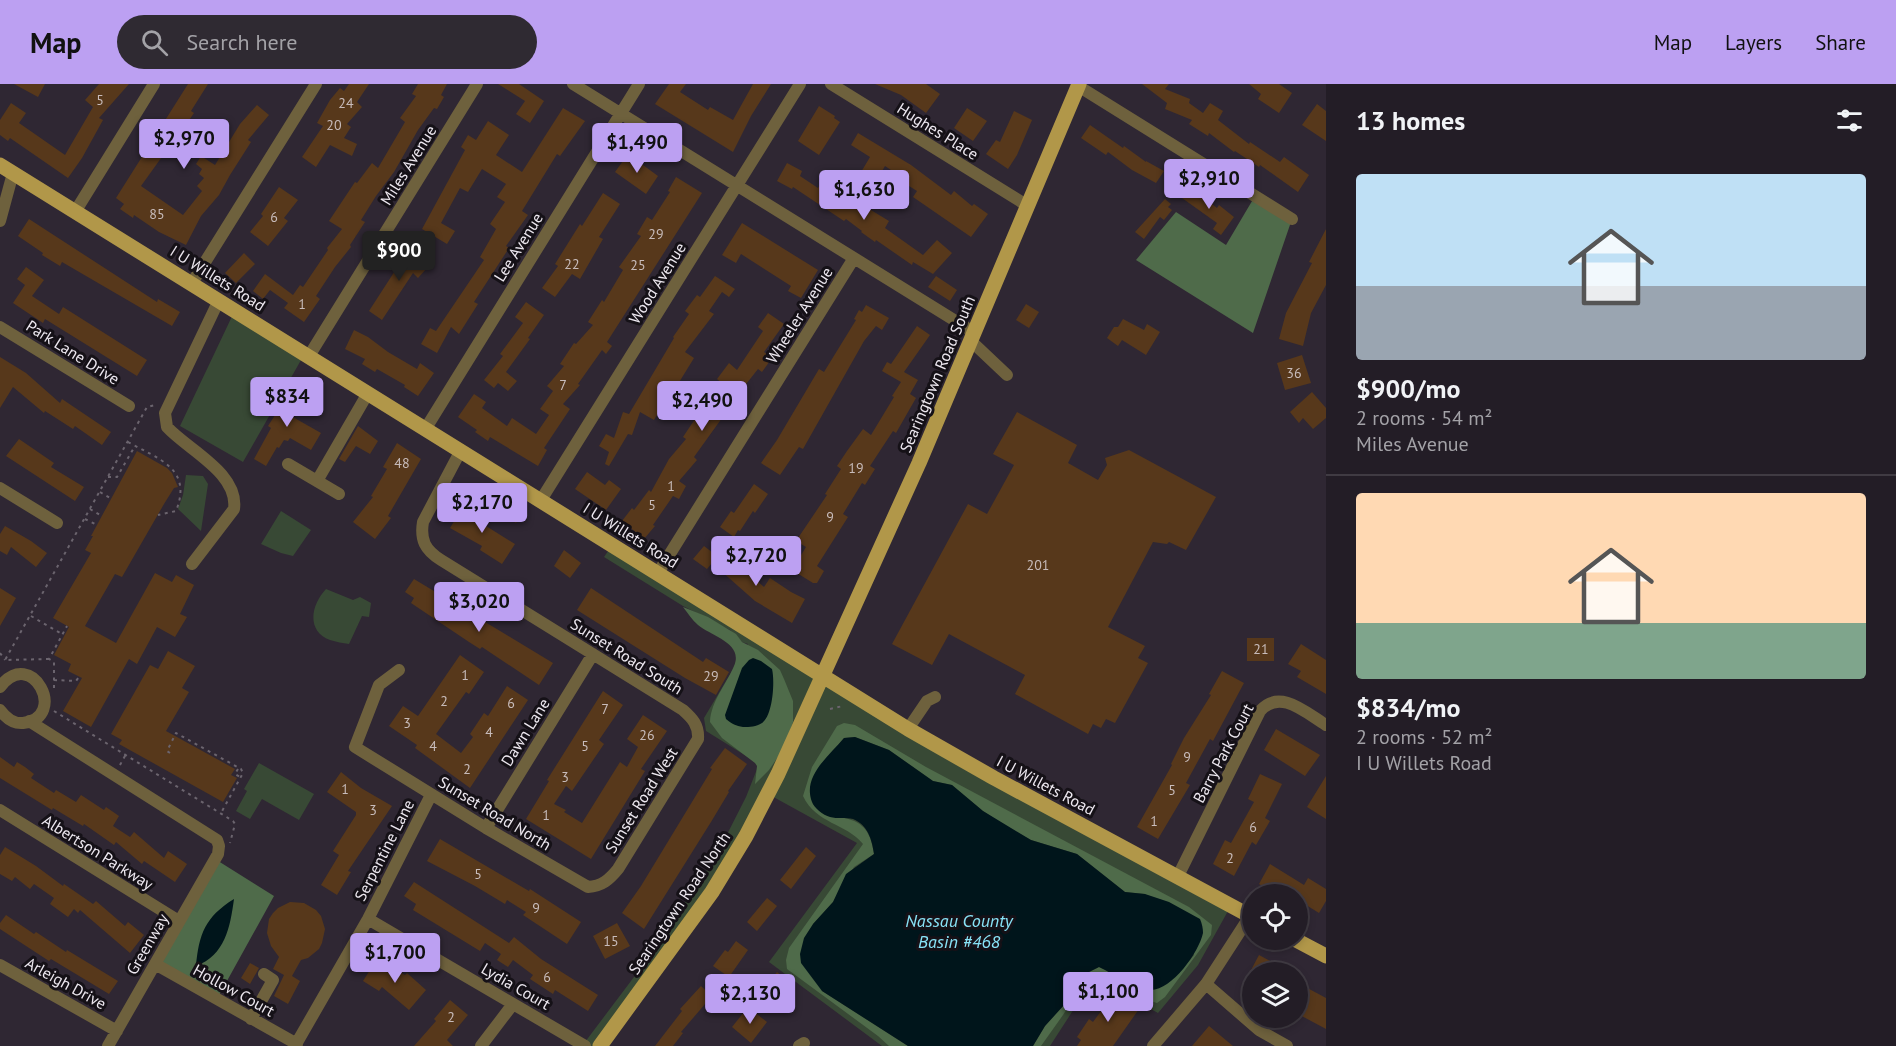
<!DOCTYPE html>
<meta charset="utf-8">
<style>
:root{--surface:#231d26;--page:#2f2a32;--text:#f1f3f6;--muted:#a3a2a7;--line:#403b43;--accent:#bca0f2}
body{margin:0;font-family:"PT Sans",sans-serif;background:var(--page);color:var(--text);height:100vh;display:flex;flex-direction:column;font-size:22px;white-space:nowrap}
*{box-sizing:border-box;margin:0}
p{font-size:20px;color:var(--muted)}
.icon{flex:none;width:33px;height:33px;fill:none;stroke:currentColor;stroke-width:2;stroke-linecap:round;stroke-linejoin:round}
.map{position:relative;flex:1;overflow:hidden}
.side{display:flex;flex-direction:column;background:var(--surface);width:570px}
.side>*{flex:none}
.tools{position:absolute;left:1242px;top:800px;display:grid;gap:12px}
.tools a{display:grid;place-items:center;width:66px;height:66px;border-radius:50%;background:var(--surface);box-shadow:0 3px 9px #0003,0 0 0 2px var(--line);font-size:30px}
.price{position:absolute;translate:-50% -51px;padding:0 14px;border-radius:6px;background:var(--accent);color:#111;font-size:20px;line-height:39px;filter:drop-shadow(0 2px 3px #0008)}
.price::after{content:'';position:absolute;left:50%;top:36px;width:18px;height:14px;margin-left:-9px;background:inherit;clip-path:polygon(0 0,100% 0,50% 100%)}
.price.active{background:#222;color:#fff}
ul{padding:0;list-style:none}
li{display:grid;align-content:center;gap:12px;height:318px;padding:0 30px}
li+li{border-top:2px solid var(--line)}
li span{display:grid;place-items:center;height:186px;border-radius:6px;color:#555}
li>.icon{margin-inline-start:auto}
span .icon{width:108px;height:108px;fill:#fffc;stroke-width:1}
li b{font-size:26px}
h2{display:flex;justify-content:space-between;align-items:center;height:72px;padding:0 30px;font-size:26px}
header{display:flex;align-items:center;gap:36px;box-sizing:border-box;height:84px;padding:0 30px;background:var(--accent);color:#111}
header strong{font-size:28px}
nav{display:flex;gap:33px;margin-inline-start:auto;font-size:21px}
.search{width:420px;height:54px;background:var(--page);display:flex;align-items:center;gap:15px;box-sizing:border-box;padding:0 21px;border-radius:33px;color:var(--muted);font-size:22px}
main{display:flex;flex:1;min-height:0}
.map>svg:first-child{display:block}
.green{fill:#384935}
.forest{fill:#4f6b4a}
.water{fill:#00151b}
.building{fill:#57381b}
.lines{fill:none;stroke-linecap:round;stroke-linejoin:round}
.path{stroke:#6b646e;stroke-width:2;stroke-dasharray:3 4.5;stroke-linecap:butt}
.minor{stroke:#6e613d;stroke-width:12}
.major{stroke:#b19749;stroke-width:15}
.labels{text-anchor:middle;stroke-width:6;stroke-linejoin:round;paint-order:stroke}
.number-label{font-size:14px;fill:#c8bcbb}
.street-label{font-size:16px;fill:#ede8f0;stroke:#151117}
.water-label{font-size:18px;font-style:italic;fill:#88e3f7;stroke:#151117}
</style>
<header>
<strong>Map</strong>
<div class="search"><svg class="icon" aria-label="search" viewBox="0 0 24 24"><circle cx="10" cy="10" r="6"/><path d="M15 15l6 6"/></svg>Search here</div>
<nav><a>Map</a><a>Layers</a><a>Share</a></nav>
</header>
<main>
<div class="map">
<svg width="1326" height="962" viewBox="0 0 1326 962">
<rect width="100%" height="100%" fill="#2f2733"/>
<path class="green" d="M235,226L305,269L243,378L180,342Z
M186,391L203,392L208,400L201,447L178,425L183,411Z
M281,427L311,446L293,472L281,469L261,460Z
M611,463L1228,827L1198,881L1158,929L1094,894L1050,962H882L769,878L857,759L768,710L602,962H582L634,893L714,776L746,713L759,680L706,647L704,634L748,560L742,558L730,546L683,522L604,473Z
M326,505L353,516L360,513L371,519L369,533L362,532L349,560C343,559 336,558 330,556C306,547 311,521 326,505Z
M259,679L314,710L299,736L262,715L250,735L236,727L247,707L244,705Z"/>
<path class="forest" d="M1255,112L1292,135L1253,249L1136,176L1176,128L1226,161Z
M683,523L708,533L736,550L742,558L758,566L780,586L784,595L793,617V638L784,664L769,686L755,700L757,682L755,679L722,654L710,638C711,617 726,601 734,582C744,559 711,552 698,541C692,536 688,529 683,523Z
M844,639L855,641L926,683L1189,823L1212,841L1211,851L1165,913L1157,919L1150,917L1098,889H1094L1085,897L1063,931L1041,962H1033L1045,942L1064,921L1078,899L1087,889L1099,883C1151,908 1153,920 1194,871L1145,810L1125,808L1077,770L1031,756L1007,743L983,727L952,701L933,697L889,666L855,653L844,654L833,667L844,734C865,738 871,750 874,770L854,783L833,818L813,840L822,907L908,962H889L878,952L787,885L786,876L789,864L863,760C846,739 816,740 803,712L812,683L837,642Z
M215,775L274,812L217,915L155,880Z"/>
<path class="water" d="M753,574L761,577L772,585C775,597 773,631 762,639C756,643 750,643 743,643C736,642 732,640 726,635L725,631L742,584L749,576Z
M855,653L889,666L933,697L952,701L983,727L1031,756L1077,770L1125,808L1145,810L1169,818L1200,835C1202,840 1203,844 1203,849C1199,868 1172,906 1151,906C1133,906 1115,890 1099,883L1087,889L1078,899L1064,921L1045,942L1033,962H908L822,907L801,879L800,870L804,854L813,840L833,818L846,790L874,770C872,756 868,741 853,735C846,733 837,735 830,733C823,731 814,724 812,718C802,692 829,672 844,654Z
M234,815C230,844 225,871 196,882C199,850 205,833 234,815Z"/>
<path class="building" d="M14,0H45L38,13Z
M99,0H129L99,34L103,36L82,74L68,94L10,54L8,57L0,51V36L11,19L26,29L19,39L65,71L93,23L85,16Z
M188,0H208L191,27L194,29L176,55L180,57L171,74L164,70L141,102L183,131L202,107L197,102L204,94L199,90L202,85L196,80L201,72L215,81L240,40L257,21L269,31L248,56L251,58L230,91L219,111L201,132L186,161L159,148L134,131L133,134L120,125L124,120L116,114Z
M349,0H369L357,18L362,23L347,40L351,43L344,54L357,60L352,72L330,61L316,83L302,73L323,42L317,39L330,16L340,4L344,7Z
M418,0H447L441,11L444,13L437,25L434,24L418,46L394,88L376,112L361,136L365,138L350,161L351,163L335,183L316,212L320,215L304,238L284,224L288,219L270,206L263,215L253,207L265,190L293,211L300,201L303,203L328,166L327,164L342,145L329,137L355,98L357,99L372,79L378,84L405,38L400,34L416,12L412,10Z
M498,0H519L544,17L530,39L516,30L525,17Z
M669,0H686L680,8L708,26L710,23L733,36L753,0H771L751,32L733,68L655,20Z
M875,0H926L940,10L926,29L901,11Z
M1142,0H1169L1165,5L1190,15L1189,19L1203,29L1210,19L1223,27L1218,36L1249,60L1250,58L1280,78L1284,73L1309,91L1298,108L1260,81L1259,83L1235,67L1234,68L1209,49L1208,52L1189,40L1192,36L1165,25L1167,19Z
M1249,0H1279L1292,9L1279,29L1258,15L1261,10Z
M1317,20L1326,27V57L1302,41Z
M819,22L835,32L834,34L840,38L819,71L798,57Z
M563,24L585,37L560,72L557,70L522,127L528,131L506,162L509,164L474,218L478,220L459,250L451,243L437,269L421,260L430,244L436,247L484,176L480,173L496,145L490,140L505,118L497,113L506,100L482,85L468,108L460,104L441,139L455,147L447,160L422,145L465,66L461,63L468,51L476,56L488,37L509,51L496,71L522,88Z
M967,24L987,37L973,57L954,44Z
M1014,27L1032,36L1017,71L1008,85L986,70L996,56L1000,58Z
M1090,41L1123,64L1124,62L1146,78V77L1164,87L1156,99L1132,86L1108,68L1106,71L1081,54Z
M858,49L911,81L951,111L954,107L972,122L974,120L988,130L971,153L913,113L917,107L901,97L903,94L885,82L872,104L857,95L870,73L851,61Z
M628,70L658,92L646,110L615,88Z
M787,79L802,87L800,92L818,104L821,99L860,123L861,120L889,137L885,144L923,171L937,156L952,169L933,190L913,178L912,181L876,156L875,158L861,148L862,147L846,135L844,137L793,103L792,105L777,97Z
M676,93L702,109L607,258L612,262L606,270L602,266L578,300L580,301L563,320L570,325L544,364L547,366L538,382L490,353L488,357L475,348L477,346L458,333L474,310L486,318L482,324L507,342L512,334L536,350L549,331L540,325L553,307L547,302L564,282L560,280L574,259L576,260L593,241L588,238L602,216L604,218L623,186L619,183L641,152L637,150L647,133L652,136L670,108L668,107Z
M279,103L298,116L284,134L288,137L268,162L250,148L263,132L261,130Z
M1191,103L1217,124L1219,121L1234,133L1221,151L1213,145L1217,139L1182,114Z
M603,109L620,120L599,153L603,155L580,195L572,190L555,213L542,204L558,182L555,180L580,140L582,142Z
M1165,115L1171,120L1168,123L1172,126L1164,136L1160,133L1144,155L1135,148Z
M29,135L157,218L158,215L180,228L172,242L62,178L60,182L42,171L43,169L18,152Z
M742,139L818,186L801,214L788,207L791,202L741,170L736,179L722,171Z
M1326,145V201L1311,229L1303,262L1279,255L1286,229L1312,179L1309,178Z
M416,163L429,175L423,180L427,184L418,194L413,189L382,236L369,227L400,179Z
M244,169L255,180L236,199L225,189Z
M26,183L44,196L32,212L59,230L63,223L147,276L137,292L45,235L43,239L13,219L25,201L17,195Z
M715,192L735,205L729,213L722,208L709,227L714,230L685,268L694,274L670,313L668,312L654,336L640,328L632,351L628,350L609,382L605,380L609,368L599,362L606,350L614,354L623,328L629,330L674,254L673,253L689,230L685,227L697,211L700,213Z
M936,192L957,206L950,217L928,203Z
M526,218L544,231L528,254L530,255L506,288L517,297L508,307L498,299L494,304L484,296L503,272L500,270L523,239L515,233Z
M1026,220L1039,228L1029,244L1016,236Z
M866,221L889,234L882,246L876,242L864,257L803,365L799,363L780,391L761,379L777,356L819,285L824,288L856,236L854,235L859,226L862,228Z
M768,229L784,240L764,268L772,274L762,288L758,285L732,318L735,320L723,336L722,334L694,373L697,376L679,397L686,402L679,415L673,412L653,441L655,442L644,455L622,437L632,424L634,426L649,406L651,408L669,375L686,355L683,353L699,329L701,331L724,301L717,295L729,279L737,286L763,247L758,243Z
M1123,235L1144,246L1147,240L1160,248L1146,271L1122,256L1118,262L1107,254L1114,243H1118Z
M917,242L930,251L904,288L918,296L910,310L916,314L896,349L893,347L870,382L875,385L865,401L862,399L843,430L848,433L817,482L824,487L817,499H813L792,486L806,463L796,457L827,411L825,410L841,385L837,382L847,367L863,345L871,351L894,313L892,312L901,298L882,287L887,278L891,280Z
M354,246L368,253L388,268L417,285L420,279L434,289L418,312L404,303L405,301L377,285L375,288L362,280L365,275L345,265Z
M1302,271L1311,299L1285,306L1277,279Z
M0,273L26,289L60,319L62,315L111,348L102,361L75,342L73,345L45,327L44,329L13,303L0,324Z
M289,301L304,310L291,332L321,349L311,366L290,354L288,357L284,356L279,364L277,363L266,382L254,375L271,344L268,342L277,328L275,326Z
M1312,308L1326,324V334L1313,345L1303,334L1299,339L1290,328Z
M1017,328L1077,361L1068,379L1098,396L1107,381L1105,374L1129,366L1216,413L1186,466L1169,458L1167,460L1153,458L1108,543L1145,562L1138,574L1148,579L1115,639L1106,635L1101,644L1093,640L1088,650L1015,610L1025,591L949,550L932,581L892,560L968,420L987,430L1014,381L993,370Z
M358,342L378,357L370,370L356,362L345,378L339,375Z
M19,355L54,379L51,383L84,403L75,417L6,372Z
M397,359L421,375L388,432L391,434L375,455L353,438L373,413L371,412L387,385L383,383Z
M137,367L167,384L172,389L178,403L174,404L164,420L122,493L115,490L85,542L116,559L155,489L172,498L176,491L194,501L180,530L187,533L175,553L157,543L137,580L129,575L91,643L63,627L82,594L68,587L71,580L54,571L69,543L53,534L91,469L85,466L93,452H91Z
M587,388L605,401L609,396L621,405L606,426L575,405Z
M754,400L768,410L755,429L753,427L740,447L738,446L734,453L720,443L731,427L734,429Z
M464,421L489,436L486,442L515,460L502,480L480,466L482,462L450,444Z
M515,422L523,428L516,439L507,433Z
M5,442L31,457L47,469L36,483L11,463L7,471L0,467V450Z
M704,462L734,485L738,480L764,503L770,494L791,508L805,515L792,539L755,517L712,479L707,485L693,475Z
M564,466L581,479L570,494L554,482Z
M414,495L553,579L539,601L482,563L480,565L469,558L411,519L414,514L405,508Z
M0,504L16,514L0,542Z
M591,504L703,578L706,574L729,588L716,611L685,594L577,526Z
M1247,554H1274V577H1247Z
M1301,560L1326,576V610L1297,593L1301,587L1288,580Z
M168,567L195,582L182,604L189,608L166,647L235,685L231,691L237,694L223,718L119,660L122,656L111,650L150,581L158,585Z
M460,571L484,588L469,610L466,608L436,650L461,669L473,653L470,650L484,629L488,632L507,602L528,616L470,704L415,664L417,661L389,642L403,622L418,632Z
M1222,587L1244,599L1213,657L1210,655L1186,699L1190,701L1158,755L1137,743L1172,681L1171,680L1184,654L1211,611L1209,610Z
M603,607L623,621L599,656L604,660L572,707L566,702L554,720L566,726L564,728L582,739L620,678L627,683L638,663L627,655L643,631L667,647L641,685L645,687L591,775L526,735L549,697L547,696Z
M1276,645L1320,671L1305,692L1264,666Z
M725,664L747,680L728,707L729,708L711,738L644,845L622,829L641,802L712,685L710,684Z
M0,673L14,683L17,678L25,683L34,690L31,694L54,709L56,706L76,718L81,711L104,726L106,723L119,732L113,742L130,753L134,748L164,774L168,767L187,780L175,798L144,777L142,780L116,758L114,761L84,740L83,742L53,724L52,726L0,694Z
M341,688L361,704L392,722L348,787L351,788L337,811L321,801L339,771L333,767L356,731V728L327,708Z
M1260,690L1282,700L1265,734L1270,737L1256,761L1252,758L1234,792L1213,780L1225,756L1231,759L1254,718L1248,715Z
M1326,692V735L1307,723Z
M440,755L529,807L530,805L581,838L567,860L523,831L526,828L507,816L505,820L475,802L427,777Z
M5,763L36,782L63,802L64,800L93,820L96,817L125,842L128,838L144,851L130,869L80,826L78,829L74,825L68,833L50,820L54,814L34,800L30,805L15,793L12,797L0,790V771Z
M806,763L816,772L791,805L780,796Z
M1270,780L1304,801L1308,794L1326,805V817L1319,829L1298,816V810H1275L1259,800Z
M414,798L509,859L514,853L541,875L598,911L588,927L555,906L553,910L530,895L533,891L513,876L508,883L497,876L501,870L485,859L480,867L413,826L416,820L404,812Z
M767,814L777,822L757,847L747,838Z
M290,818L304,819L316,826L321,832L325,845L322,859L319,865L308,874L301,876L292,892L300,897L288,920L274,912L284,891L273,885L279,873L271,862L267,849L269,835L273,829L278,824Z
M6,831L34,850L36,848L66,868L67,866L118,897L109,910L51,875L49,877L0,845V839Z
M617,839L630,862L605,875L593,852Z
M736,857L748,866L729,893L713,882L725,866L728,868Z
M1259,871L1291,888H1250Z
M377,875L405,891L407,889L426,906L409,926L382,903L379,907L363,897Z
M250,879L259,884L250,900L241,894Z
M777,888L795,903L779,922L761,907Z
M1298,899L1326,914V945L1298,930Z
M701,902L712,912L681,948L683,949L673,962H655L682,927L680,925Z
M1115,908L1139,925L1113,962H1077L1081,956L1077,953L1089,935L1093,938Z
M450,916L468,931L447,956L453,962H414L436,937L434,935Z
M748,923L767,938L751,959L732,943Z
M1209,942L1233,962H1192Z"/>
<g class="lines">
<path class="path" d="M128,358C158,375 193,384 176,427L158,431
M108,393H117L135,362
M100,408L112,415
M90,425L102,432
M85,435L97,441
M31,532L62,550
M0,569L5,576
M49,575L5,576L147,323L155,321
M54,596L76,597L79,593
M54,604V578L49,575L67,542
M830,625L843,622
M54,627L233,737L235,740L230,759
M170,669L167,667L176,649L241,685L243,689L221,729
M120,681L126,670
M238,685L235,690L240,693
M1254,855H1255"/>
<path class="minor" d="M573,0L975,249
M831,0L1028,122
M1078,2L1292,135
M75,128L154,0
M0,137L13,89
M192,199L316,0
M0,243L129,322
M971,257L1007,291
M309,272L477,0
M426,344L639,0
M288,380L339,410
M317,397L368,309
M0,404L57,439
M541,416L800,0
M192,480L234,425C239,389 188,366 167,343L165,329L219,216
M658,489L854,174
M399,586L379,601L355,663L486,744L588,803C602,802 609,796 618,785L698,655C699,641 692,634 683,626L441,476C425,466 420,456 423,438L461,366
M0,603C32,561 69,634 23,639C13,640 6,634 0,626
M29,637L217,756L219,762L218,770L108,962
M908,645L927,617L935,613
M0,726L179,837
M486,744L593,570
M1178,792L1260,627C1280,604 1306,629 1326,641
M368,835L585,962
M155,880L297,960
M0,881L117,947
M1206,900L1259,946L1287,962
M251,935L273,896L264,890
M295,962L368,835L431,711
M481,962L513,920
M799,962L804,959
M1153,962L1206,900L1250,832"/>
<path class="major" d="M0,81L908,645L994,694L1252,833
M1294,855L1326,872
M600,962L712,808L746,752L778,690L919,379L1079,0"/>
</g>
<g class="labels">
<g class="number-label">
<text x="100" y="21">5</text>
<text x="346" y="24">24</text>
<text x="334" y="46">20</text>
<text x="157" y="135">85</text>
<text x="274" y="138">6</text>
<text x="656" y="155">29</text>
<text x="572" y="185">22</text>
<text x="638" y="186">25</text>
<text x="302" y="225">1</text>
<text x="1294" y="294">36</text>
<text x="563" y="306">7</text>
<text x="402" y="384">48</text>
<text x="856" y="389">19</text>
<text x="671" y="407">1</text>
<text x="652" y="426">5</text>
<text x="830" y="438">9</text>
<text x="1038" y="486">201</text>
<text x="1261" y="570">21</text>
<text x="465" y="596">1</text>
<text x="711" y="597">29</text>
<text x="444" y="622">2</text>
<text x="511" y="624">6</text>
<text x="605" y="630">7</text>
<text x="407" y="644">3</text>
<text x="489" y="653">4</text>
<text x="647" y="656">26</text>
<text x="433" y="667">4</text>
<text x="585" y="667">5</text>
<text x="1187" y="678">9</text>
<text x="467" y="690">2</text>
<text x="565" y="698">3</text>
<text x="345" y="710">1</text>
<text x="1172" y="711">5</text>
<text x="373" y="731">3</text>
<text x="546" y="736">1</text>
<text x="1154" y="742">1</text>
<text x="1253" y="748">6</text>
<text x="1230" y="779">2</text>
<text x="478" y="795">5</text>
<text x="536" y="829">9</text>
<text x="611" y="862">15</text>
<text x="547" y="898">6</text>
<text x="451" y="938">2</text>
</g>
<g class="street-label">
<text transform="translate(938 47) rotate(32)" y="6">Hughes Place</text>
<text transform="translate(408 81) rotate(-58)" y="6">Miles Avenue</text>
<text transform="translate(518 163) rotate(-58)" y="6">Lee Avenue</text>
<text transform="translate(218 194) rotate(32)" y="6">I U Willets Road</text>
<text transform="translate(657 199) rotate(-58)" y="6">Wood Avenue</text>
<text transform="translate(799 231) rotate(-58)" y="6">Wheeler Avenue</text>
<text transform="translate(73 268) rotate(32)" y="6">Park Lane Drive</text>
<text transform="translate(937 290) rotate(-67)" y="6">Searingtown Road South</text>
<text transform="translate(631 451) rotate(32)" y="6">I U Willets Road</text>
<text transform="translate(627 572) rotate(32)" y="6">Sunset Road South</text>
<text transform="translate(525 648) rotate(-58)" y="6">Dawn Lane</text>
<text transform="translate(1223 669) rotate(-62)" y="6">Barry Park Court</text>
<text transform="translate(1046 701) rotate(28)" y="6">I U Willets Road</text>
<text transform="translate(641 716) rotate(-58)" y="6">Sunset Road West</text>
<text transform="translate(495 729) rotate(31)" y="6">Sunset Road North</text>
<text transform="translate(384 766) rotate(-63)" y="6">Serpentine Lane</text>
<text transform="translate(98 768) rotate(32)" y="6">Albertson Parkway</text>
<text transform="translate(679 819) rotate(-56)" y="6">Searingtown Road North</text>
<text transform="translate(147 860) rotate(-60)" y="6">Greenway</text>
<text transform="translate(66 899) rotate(29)" y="6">Arleigh Drive</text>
<text transform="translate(516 902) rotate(30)" y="6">Lydia Court</text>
<text transform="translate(234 906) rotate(29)" y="6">Hollow Court</text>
</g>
<g class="water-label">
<text x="959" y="843">Nassau County<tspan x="959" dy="21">Basin #468</tspan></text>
</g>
</g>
</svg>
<div class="tools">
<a><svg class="icon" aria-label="locate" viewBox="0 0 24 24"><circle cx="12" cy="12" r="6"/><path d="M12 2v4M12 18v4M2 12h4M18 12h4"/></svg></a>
<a><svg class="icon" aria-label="layers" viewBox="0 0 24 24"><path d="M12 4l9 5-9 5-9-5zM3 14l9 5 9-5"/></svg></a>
</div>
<b class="price" style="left:184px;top:86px">$2,970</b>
<b class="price" style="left:637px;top:90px">$1,490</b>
<b class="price" style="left:1209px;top:126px">$2,910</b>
<b class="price" style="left:864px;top:137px">$1,630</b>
<b class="price active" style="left:399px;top:198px">$900</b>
<b class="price" style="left:287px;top:344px">$834</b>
<b class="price" style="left:702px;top:348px">$2,490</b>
<b class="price" style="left:482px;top:450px">$2,170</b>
<b class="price" style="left:756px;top:503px">$2,720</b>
<b class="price" style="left:479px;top:549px">$3,020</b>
<b class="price" style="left:395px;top:900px">$1,700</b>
<b class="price" style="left:1108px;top:939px">$1,100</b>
<b class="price" style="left:750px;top:941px">$2,130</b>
</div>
<section class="side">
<h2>13 homes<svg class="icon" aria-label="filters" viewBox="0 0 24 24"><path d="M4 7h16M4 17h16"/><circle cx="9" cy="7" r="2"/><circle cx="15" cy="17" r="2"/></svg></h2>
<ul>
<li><span style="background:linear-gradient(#bfe0f5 60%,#9aa5b1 0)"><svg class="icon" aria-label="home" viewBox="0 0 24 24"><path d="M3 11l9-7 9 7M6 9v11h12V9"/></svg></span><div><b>$900/mo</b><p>2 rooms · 54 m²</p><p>Miles Avenue</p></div></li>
<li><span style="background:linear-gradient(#ffd9b3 70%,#7fa58c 0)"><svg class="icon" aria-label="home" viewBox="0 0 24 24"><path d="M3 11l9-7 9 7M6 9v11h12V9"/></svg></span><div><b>$834/mo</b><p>2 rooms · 52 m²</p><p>I U Willets Road</p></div></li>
</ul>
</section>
</main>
